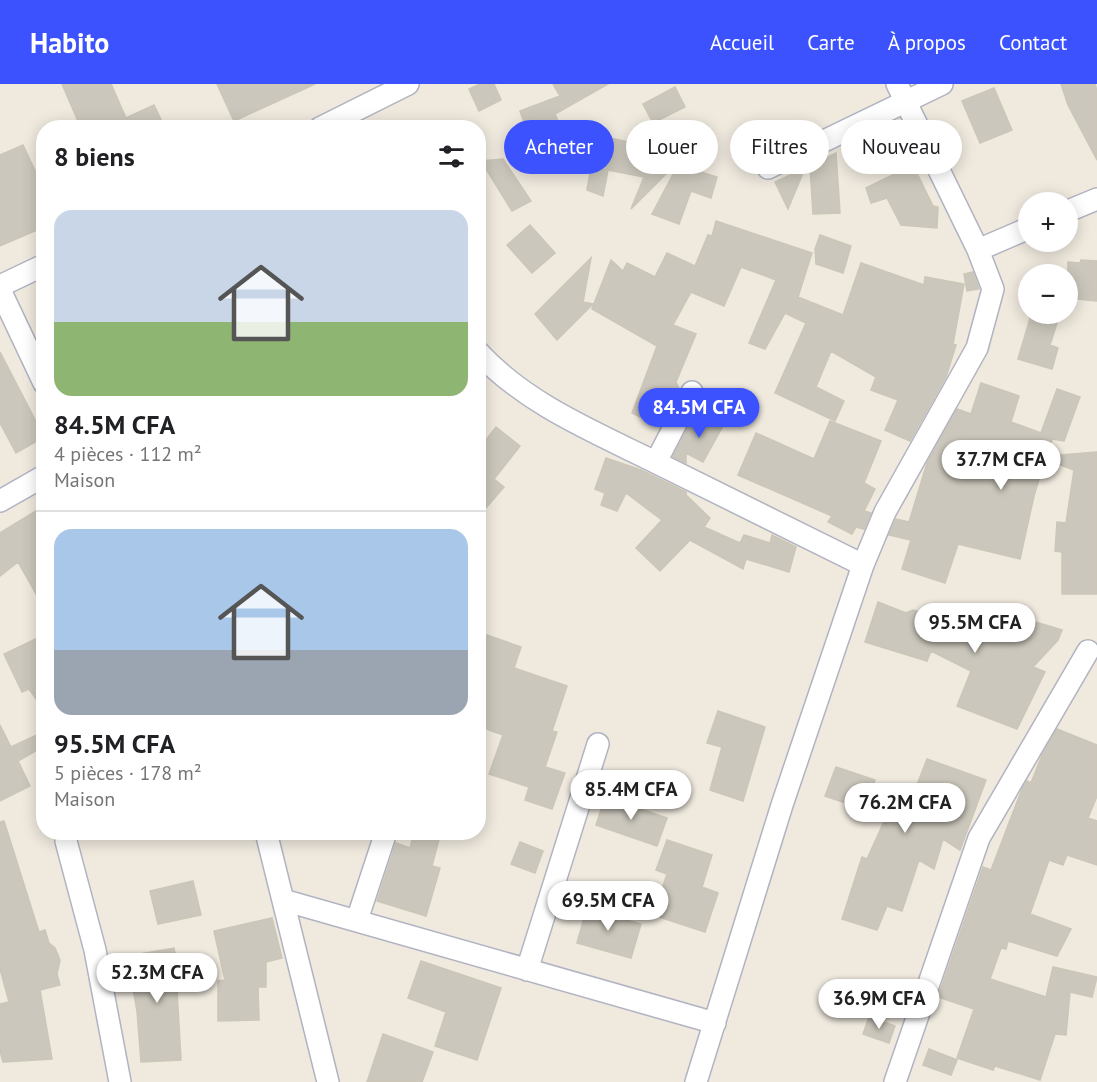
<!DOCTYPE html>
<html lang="fr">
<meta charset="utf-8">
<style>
:root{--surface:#fff;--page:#f2f2f2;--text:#202124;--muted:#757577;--line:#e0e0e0;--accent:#3c52ff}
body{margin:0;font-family:"PT Sans",sans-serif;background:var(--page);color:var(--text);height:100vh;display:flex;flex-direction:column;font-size:22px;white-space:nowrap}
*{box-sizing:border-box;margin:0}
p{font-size:20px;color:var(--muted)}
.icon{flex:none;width:33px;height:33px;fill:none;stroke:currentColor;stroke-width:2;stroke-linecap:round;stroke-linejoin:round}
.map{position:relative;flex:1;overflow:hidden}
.side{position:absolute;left:36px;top:36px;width:450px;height:720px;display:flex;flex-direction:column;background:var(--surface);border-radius:24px;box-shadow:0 3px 15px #0003}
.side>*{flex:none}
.guide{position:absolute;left:504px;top:36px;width:502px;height:54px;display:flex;gap:12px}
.buttons{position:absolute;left:1018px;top:108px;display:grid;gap:12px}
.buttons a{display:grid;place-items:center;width:60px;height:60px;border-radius:50%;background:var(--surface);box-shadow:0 3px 15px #0003;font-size:30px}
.price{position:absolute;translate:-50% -51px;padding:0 14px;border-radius:21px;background:#fff;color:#222;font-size:20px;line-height:39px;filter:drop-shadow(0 2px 3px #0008)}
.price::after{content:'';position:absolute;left:50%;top:36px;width:18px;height:14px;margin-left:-9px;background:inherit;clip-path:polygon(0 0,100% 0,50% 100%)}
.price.current{background:var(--accent);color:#fff}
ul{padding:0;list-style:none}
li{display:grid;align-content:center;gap:12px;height:318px;padding:0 18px}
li+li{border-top:2px solid var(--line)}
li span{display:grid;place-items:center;height:186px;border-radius:18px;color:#555}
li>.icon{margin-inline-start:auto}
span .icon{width:108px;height:108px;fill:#fffc;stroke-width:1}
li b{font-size:26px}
h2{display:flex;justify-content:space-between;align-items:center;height:72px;padding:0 18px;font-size:26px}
.pill{padding:0 21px;border-radius:27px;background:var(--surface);box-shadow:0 3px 15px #0003;font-size:21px;line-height:54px}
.pill.current{background:var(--accent);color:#fff}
header{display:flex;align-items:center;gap:36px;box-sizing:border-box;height:84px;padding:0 30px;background:var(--accent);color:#fff}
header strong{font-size:28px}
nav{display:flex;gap:33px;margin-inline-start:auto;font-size:21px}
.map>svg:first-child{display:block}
.building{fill:#cbc7bc;stroke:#cbc6b7;stroke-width:1.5}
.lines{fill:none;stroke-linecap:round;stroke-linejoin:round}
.minor-casing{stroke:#b2b3c2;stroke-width:24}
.minor{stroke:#fff;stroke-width:21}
</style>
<header>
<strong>Habito</strong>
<nav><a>Accueil</a><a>Carte</a><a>À propos</a><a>Contact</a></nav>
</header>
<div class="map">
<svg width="1097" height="998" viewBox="0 0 1097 998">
<rect width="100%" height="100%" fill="#efe9de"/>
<path class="building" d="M62,0H111L126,34L154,21L165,44H81Z
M217,0H315L234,37Z
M480,0H494L501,16L479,27L469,5Z
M553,0H608L555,30L566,56L607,64L609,54L686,70L631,125L644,93L608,86L603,112L587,106L590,88L529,76L532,61L520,27L560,12Z
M1061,0H1095L1097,7V76L1068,21Z
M675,3L685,23L653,39L643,20Z
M994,4L1012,46L980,59L962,17Z
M23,61L44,106V143L0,162V71Z
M836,69L840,129L813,130L810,82Z
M503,75L531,117L512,127L481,77Z
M678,81L717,93L711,114L691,107L679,140L652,130Z
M913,81L933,122L938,123L937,144L901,141L887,114L871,119L866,104Z
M805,84L788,125L775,98Z
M716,137L812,169L798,213L843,231L861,179L924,201L925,193L964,200L953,260L956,261L946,293L910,357L885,346L898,316L871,306L876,293L831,267L816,303L844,317L835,337L775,309L806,239L785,229L765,265L749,259L776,196L741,183L724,222L691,208L673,241L696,250L676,298L679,305L660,343L632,329L657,262L592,225L611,176L623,187L627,179L655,193L667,169L695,182L708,151L712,152Z
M530,141L555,169L532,189L507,161Z
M820,151L851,162L843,189L816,180L815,165Z
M591,174L583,218L593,220L557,256L535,230Z
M1081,176L1097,177V217L1068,214V178L1080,179Z
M973,188L979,205L967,207L964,190Z
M1031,231L1057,239L1050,261L1058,264L1052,285L1018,275Z
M0,268L44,353L16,369L0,339Z
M981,299L1019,312L1011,338L1041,349L1057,305L1080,313L1064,357L1052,355L1048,372L1097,368V510H1062V468L1055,467L1057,438L1066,439L1074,386L1045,375L1034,412L1020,475L958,460L945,499L902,485L911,456L889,451L896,435L909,438L927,379L957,325L971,330Z
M701,328L724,340L703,378L686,369V379L673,373L690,339L692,345Z
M830,337L881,357L864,399L875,405L864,427L871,429L864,445L856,443L852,450L828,438L832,432L738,391L756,349L814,375Z
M496,343L520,362L494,395L504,403L478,433V366Z
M606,374L641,386L686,408V411L710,434L704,443L740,459L744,451L770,459L772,451L796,463L789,488L746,475L743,485L690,456L660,487L636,464L662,436L626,409L617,427L601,421L605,409L595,405Z
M44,422V524L18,478L0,492V449Z
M878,518L906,529L913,526L967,541L977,520L1062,546L1058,556L1033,583L1045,588L1017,645L957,622L971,587L931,567L927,577L865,558Z
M478,548L521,563L514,584L567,602L552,647L557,648L545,683L565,689L552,725L525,716L529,703L489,690L503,651L478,642Z
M44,551V626L29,605L22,608L4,570Z
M718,627L765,643L743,717L710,706L722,663L707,659Z
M0,641L11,663L41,649L44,653V662L18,677L30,702L0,717Z
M1057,645L1097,661V712L1088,734L1097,737V781L1067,771L1063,781L1049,776L1030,830L1071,845L1057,872L1008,857L1006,865L1001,864L990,895L1046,913L1053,883L1097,893L1092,913L1070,908L1066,951L1055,950L1040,996L995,982L993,986L957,974L974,925L938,913L983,783L991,786L1022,705L1027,697L1031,699L1042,671Z
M927,675L986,696L960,766L943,755L934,785L919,776L902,827L887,822L877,846L842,835L862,773L867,775L886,733L825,712L836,683L875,696L871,708L908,724Z
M605,713L667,734L657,762L596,741Z
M4,737L39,848L45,846L49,859L55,864L60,876L57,890L60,901L40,906L52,975L3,978L0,967V920L9,918L0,885V738Z
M414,748H441L432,782L440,784L426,832L377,817L396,759L410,764Z
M667,756L712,771L702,803L718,809L705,848L653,831L667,790L656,786Z
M520,758L543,767L535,789L511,780Z
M193,797L201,831L158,840L150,807Z
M588,820L616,829L615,833L641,840L631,874L577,859Z
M272,834L282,874L266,878V903H258L259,936L218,937V897L225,896L214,847Z
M174,864L181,905L177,906L181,976L141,978L137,927L127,872Z
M421,877L501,904L477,976L435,962L446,928L408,914Z
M869,933L895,942L889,959L863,950Z
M383,950L433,968L422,998H367Z
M929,965L957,976L951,991L923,981Z"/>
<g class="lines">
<g class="minor-casing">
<path id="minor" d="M320,44L408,0
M768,84L942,0
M1068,127L1097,115
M978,166L1029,144
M0,202L44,181
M0,206L44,299
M478,268C527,321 595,348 659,380C727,414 795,448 863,481
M656,378L692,308
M0,417L44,392
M266,748L328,998
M66,757L95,866L120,998
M283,816L715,939
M357,836L386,748
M527,886L598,660
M696,998L782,721L863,481L885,428L977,264L993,205L978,166L897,0
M895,998L979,754L1088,567"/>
</g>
<use href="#minor" class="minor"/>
</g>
</svg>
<div class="buttons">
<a>+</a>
<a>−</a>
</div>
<b class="price current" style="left:699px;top:355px">84.5M CFA</b>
<b class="price" style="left:1001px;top:407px">37.7M CFA</b>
<b class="price" style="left:975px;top:570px">95.5M CFA</b>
<b class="price" style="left:631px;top:737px">85.4M CFA</b>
<b class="price" style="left:905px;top:750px">76.2M CFA</b>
<b class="price" style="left:608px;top:848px">69.5M CFA</b>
<b class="price" style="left:157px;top:920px">52.3M CFA</b>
<b class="price" style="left:879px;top:946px">36.9M CFA</b>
<div class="guide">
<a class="pill current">Acheter</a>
<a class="pill">Louer</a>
<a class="pill">Filtres</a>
<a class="pill">Nouveau</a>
</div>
<section class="side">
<h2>8 biens<svg class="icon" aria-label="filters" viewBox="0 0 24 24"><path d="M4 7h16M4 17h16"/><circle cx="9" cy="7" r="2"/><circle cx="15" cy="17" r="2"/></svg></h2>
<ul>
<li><span style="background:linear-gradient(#c9d6e8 60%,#8fb573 0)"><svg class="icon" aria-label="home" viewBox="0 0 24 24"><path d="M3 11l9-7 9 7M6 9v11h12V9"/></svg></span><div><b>84.5M CFA</b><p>4 pièces · 112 m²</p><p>Maison</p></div></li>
<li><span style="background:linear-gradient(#a9c7e8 65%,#9aa5b1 0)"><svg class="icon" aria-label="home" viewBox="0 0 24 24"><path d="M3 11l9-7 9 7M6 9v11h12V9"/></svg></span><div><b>95.5M CFA</b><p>5 pièces · 178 m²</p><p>Maison</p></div></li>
</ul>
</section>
</div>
